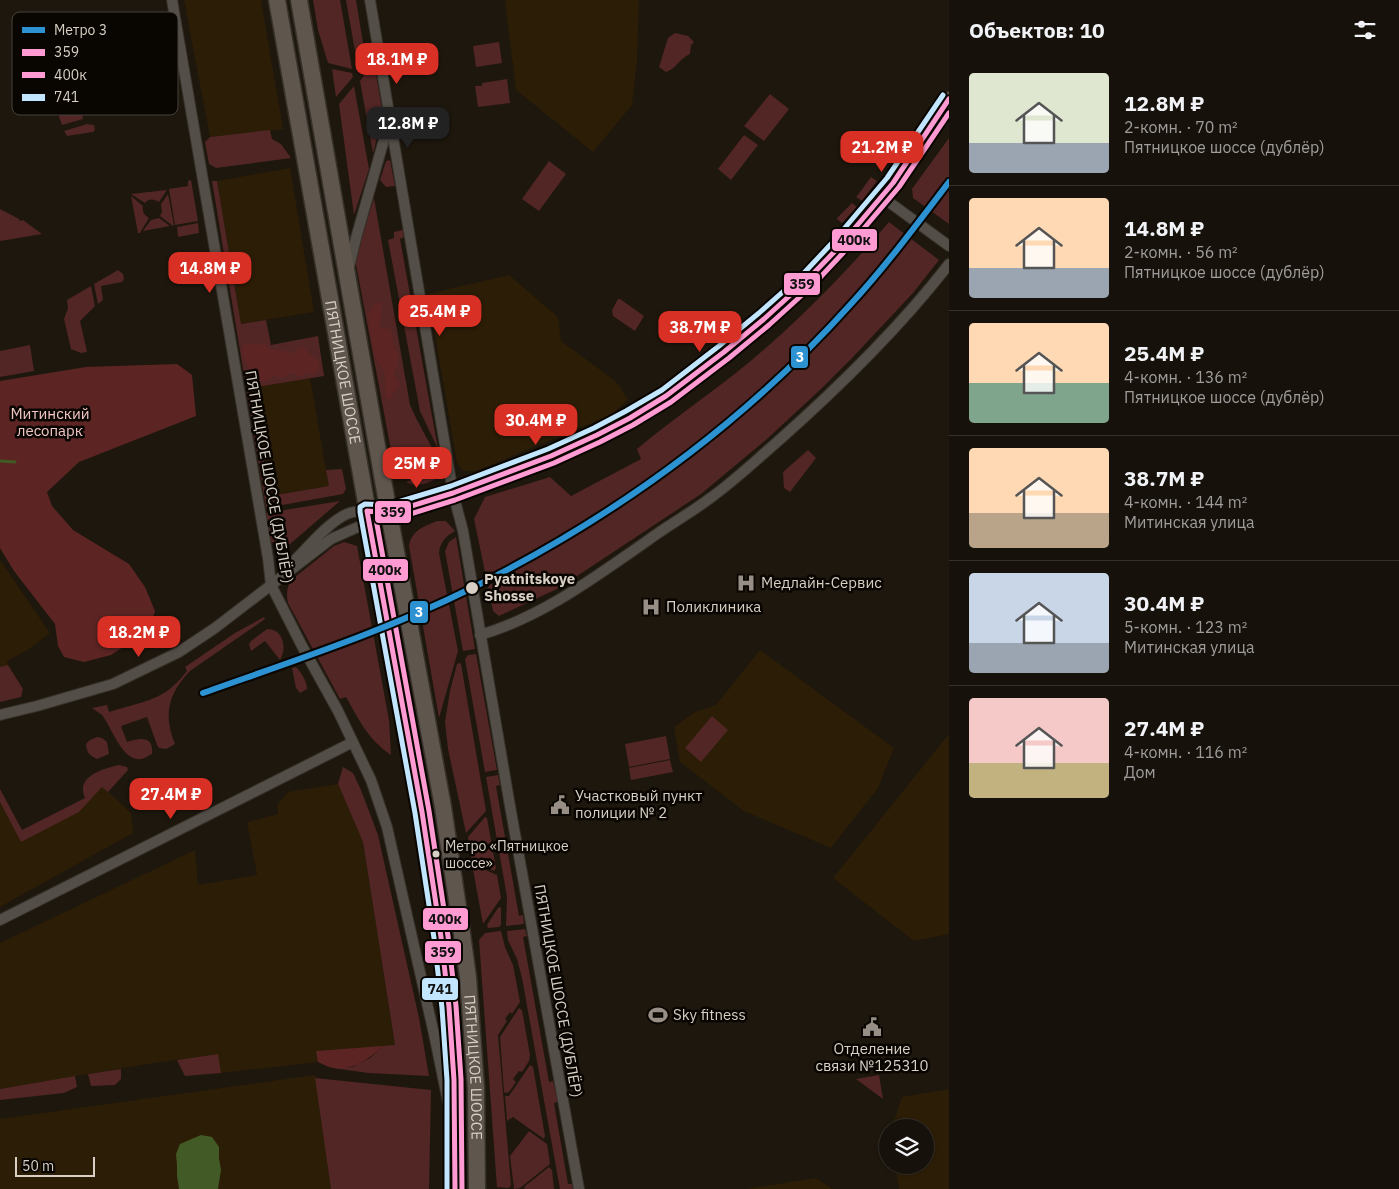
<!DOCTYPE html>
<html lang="ru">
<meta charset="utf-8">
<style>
:root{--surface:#16110a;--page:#231f18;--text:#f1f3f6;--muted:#9e9d9c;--line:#35312b;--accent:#d93025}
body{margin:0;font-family:"IBM Plex Sans",sans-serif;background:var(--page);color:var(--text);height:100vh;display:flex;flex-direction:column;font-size:19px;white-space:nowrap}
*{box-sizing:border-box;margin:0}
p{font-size:16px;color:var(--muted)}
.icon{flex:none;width:28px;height:28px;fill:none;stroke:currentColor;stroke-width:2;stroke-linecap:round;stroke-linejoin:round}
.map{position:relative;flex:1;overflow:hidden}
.drawer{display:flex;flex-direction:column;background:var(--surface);width:450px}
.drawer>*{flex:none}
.buttons{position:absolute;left:879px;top:1119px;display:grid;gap:10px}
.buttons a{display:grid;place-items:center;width:55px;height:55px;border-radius:50%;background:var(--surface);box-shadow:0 1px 4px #0004,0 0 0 1px var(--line);font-size:25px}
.scale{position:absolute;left:15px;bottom:12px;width:80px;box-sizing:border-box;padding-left:5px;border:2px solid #d8d0c5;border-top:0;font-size:14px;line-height:18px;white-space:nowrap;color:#d8d0c5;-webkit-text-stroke:4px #090501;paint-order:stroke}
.price{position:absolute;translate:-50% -42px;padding:0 11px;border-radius:10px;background:var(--accent);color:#fff;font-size:16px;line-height:32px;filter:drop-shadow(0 1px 2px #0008)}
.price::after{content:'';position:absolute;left:50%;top:30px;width:15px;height:11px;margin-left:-8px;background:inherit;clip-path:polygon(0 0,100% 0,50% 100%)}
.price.current{background:#222;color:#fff}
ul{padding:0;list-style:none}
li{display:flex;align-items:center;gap:15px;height:125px;padding:0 20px}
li+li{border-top:1px solid var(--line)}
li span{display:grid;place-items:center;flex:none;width:140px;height:100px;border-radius:5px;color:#555}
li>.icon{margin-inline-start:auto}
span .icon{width:60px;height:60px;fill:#fffc;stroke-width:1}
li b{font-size:21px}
h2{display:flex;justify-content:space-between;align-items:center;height:60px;padding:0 20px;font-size:21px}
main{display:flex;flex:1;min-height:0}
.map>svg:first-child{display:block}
.built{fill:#2c1d06}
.green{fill:#512624}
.forest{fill:#5c2524}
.water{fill:#425a25}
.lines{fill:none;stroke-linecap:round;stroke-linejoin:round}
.stream{stroke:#425a25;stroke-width:3}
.street-casing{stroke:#36312a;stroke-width:12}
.secondary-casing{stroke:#36312a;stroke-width:16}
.primary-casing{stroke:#36312a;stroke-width:19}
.street{stroke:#534e47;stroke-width:10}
.secondary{stroke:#564f47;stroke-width:14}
.primary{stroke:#5f564e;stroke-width:16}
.bus-1-casing{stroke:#090501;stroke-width:9}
.bus-2-casing{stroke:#090501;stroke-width:9}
.bus-3-casing{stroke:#090501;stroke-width:9}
.bus-1{stroke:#ff9ad2;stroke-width:5}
.bus-2{stroke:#ff9ad2;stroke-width:5}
.bus-3{stroke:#c2e6ff;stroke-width:5}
.metro-1-casing{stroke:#090501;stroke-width:10}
.metro-1{stroke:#2d92d2;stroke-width:6}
.stop-dot{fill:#d8d0c5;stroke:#090501;stroke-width:2}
.labels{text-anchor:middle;stroke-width:5;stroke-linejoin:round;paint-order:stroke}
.bus-label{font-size:14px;fill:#d8d0c5;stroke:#090501;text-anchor:start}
.street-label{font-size:15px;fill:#d8d0c5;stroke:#090501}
.park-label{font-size:15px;fill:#f1c7c5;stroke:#090501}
.stop-label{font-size:15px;font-weight:bold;fill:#d8d0c5;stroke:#090501;text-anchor:start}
.poi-label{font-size:15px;fill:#d8d0c5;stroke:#090501;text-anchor:start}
.key{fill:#090501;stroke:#47423c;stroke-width:1}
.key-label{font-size:14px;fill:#d8d0c5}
.line-badge{stroke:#090501;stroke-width:2}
.badge-label{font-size:14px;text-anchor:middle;font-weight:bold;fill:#fff}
.pale-badge-label{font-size:14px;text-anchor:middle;font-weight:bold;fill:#111}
</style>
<main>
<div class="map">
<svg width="949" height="1189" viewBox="0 0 949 1189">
<rect width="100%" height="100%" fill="#1e170d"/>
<path class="built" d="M184,0H261L283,129L210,137Z
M505,0H639L637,61L632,105L593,152L516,90Z
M290,168L314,312L241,324L217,181Z
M509,275L558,317L561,341L614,380L619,385L628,400L611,415L476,471H466L462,470L457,463L428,294Z
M310,378L329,486L270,496L251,388Z
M0,560L50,633L29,649L7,661L8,665L0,667Z
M760,650L894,748L878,788L831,848L744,811L680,762L674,727L695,712L716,705Z
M949,734V934L914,941L833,878Z
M338,784L363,842L395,1046L317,1051L318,1062L221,1073L217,1054L141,1065L0,1089V943L195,850L198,885L257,875L247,822L278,814L277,805L288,792Z
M102,786L131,813L133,833L0,907V802L21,841L95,794Z
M315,1075L331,1189H0V1119Z
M949,1089V1189H899L895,1165H925V1128L892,1127L902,1097Z
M816,1178L832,1189H746Z"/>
<path class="green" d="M313,0H340L352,69L328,63L318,30Z
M346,0H356L367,67L358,68Z
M675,33L688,36L694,42L691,45L690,54C679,59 676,69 666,72L659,67L668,38Z
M499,42L502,63L476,67L473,46Z
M332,69L352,73L353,77L336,97Z
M365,74H376L383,115L373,153L360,81Z
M83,77L85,89L78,91L83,119L62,125L59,117Z
M507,79L510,103L478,107L475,86H482V83Z
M354,86L369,169L354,215L339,104Z
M770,94L789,109L764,141L744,126Z
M87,124L94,125L95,130L93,132L67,136L64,131Z
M270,130L272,139L281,144L291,158L216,168L209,164L205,142L210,137Z
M744,135L758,145L731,180L718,169Z
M949,138V224L913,198L912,189Z
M390,160L395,186L386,187L380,180L386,161Z
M549,161L566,174L539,211L522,199Z
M871,177L877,181L862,201L856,197L857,196Z
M191,180L198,221L175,225L169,189L188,186V181Z
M212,181H217L241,324L266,320L271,345L318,336L324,376L251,388L270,496L329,486L326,470L342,469L346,489L343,494L266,508Z
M167,190L159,202C154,199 149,198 145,203L131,194Z
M168,194L174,225L173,226L160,216L162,212L161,204Z
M131,196L143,206C142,212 144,215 149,218L140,233H138Z
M374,198L410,405L417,420L431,446L435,467L402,478L396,473L394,466L355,259Z
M852,203L857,207L842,223L837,219V218Z
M0,209L19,219L20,221L23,220L42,234L0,241Z
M159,218L170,226L143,231L151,220Z
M889,222L939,260L913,293L852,358L821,389L767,439L701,494L559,588L499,616L493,611L474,519L485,497L550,477L571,496L641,459L637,449C669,422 704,398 737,372C793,327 843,276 889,222Z
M198,223L199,233L178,237L177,227Z
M403,230L404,237L400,239L438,449L420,411L388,240L394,238V232Z
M118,270L123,274L124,279L122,282L101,286L103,300L98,304L94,284Z
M91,286L95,306L80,321L87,352L81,353L71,349L64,319L68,308L67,300Z
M618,299H620L644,316L635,331L613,316L612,310Z
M30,345L34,371L0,377V351Z
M808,450L816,458L790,492L784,488L783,472Z
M442,469L441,475C431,483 418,488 406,482Z
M340,501L290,544L286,545L271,542L266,513Z
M437,521H446L455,531C446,536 440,542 439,553L458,651L439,718L409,546C411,531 424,526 437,521Z
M456,537L475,649L463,651L445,551L449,542Z
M344,542L357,546L389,720L391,755C368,739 360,722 346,697L340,699L288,603C286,595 287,589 290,581L334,546Z
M264,617L265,619L190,671C168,694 163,715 175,744L166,749L159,748L157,745L147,717L121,726L127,742C139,738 154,735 152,754C149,755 144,759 141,759C122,762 111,726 102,715C99,713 95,710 92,708L107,705L109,712C130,705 154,702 171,688C177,683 182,677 187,671L185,667L235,633Z
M267,629C284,629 287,649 280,660L265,641L251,651L249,644L251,641Z
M476,654L497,770L485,772L465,659L468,655Z
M459,663L461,664L486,811L466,833L448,749L445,722L450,691L457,664Z
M8,665L23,689L21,697L0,702V667Z
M296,667C301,672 307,681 307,689L300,693L296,688L292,668Z
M712,716L728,730L701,762L685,748Z
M666,736L670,759L629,767L625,744Z
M97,737L102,738L107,742L109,754L97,759C89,755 87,753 86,744L90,740Z
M670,760L673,772L631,780L629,768Z
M119,765L127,767L128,770L108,792L102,787L79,812L21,842L0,802V789L22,830L85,798C84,795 83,793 83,790C82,774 107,768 119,765Z
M343,767L353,773L361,790L378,835L419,1018L429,1076L368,1073L333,1068L352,1067L370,1058L383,1046L395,1045L363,842L338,784Z
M498,775L500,785L496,786L519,916L523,915L524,924L506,926L507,897L486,777Z
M485,817L487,818L496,868L494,871L472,861L470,852L474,851L473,842L469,843L468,837Z
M472,864L497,875L501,898L483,924Z
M500,907L501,908V925L499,927L488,928L487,925L498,908Z
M525,929L527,936L523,937L549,1082L553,1081L558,1102L554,1103L568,1184H572L573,1189H560L522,978L517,959L508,940L507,931Z
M501,931L505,947L513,965L520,1002L512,1014L510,1012L505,1019L507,1021L498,1035L511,1185L509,1188L497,1187L479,940L485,933Z
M519,1008L522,1010L530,1055L529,1061L522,1072L519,1071L513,1079L516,1082L509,1092L506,1093L504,1092L500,1037Z
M218,1054L221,1073L185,1076L177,1060Z
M530,1065L533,1067L545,1136L544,1139L513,1117L507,1121L505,1096H509Z
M121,1069V1079L115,1085L91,1086L88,1074Z
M879,1075L883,1099L856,1079Z
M75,1076L77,1087L64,1093L0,1100V1089Z
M315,1078L431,1090L429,1189H331Z
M529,1131L547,1144L550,1164L520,1188L514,1189L510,1156Z
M549,1167L552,1170L554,1189H525L524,1187Z"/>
<path class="forest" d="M381,301C384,311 380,316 379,325L383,330L388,327L392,332L393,344L399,356L397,368L393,373L400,384L393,394L390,400L385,397V372C371,358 371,333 368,314L375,303Z
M246,343L259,345L265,343L272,350H284L293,354L299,347C306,346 308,351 310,356L315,357L319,361L318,371L313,374C308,372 306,374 302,377L290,373L281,378L275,376C269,379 254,388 249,379C247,375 250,370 248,366C245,358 241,357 242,347Z
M177,364L192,375L196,416L79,462L47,492L52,506L73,530L129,564L145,587L155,611L149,630L111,655L84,662L64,657L58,646L55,624L14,571L0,548V381L86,367Z
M383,1046C369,1059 353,1071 333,1068C328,1067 323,1064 318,1062L316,1051Z"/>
<path class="water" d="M201,1135L212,1137L219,1147V1158L221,1170L218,1189H179L177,1176V1165L176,1154L180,1144Z"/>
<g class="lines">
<path class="stream" d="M0,461L15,462"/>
<g class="street-casing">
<path id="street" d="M172,0L268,558L271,585L302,646L338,711L371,780L387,827L399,880L434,1034L449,1107
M370,0L453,493L463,531L510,806L579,1189
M882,197L949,246
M349,267L356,238L389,122
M296,559C310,545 329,522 347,514C353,511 361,511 367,511
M480,635C542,617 595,577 647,541C667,526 689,514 709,499C733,482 754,462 776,443C838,388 898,330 949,264
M0,715L37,706L113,684L179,652L215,628L331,539L369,522
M0,920L353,742"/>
</g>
<g class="secondary-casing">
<path id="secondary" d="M369,522C397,509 426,503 455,492C502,476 549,457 595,436C639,416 678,388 715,359C777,311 834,257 883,196C907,165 928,132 949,99"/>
</g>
<g class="primary-casing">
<g id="primary">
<path id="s1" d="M277,0C314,217 354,433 392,649C408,745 428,840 441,936C453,1019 457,1105 455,1189"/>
<path id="s2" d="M299,0L384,486L443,807L462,934L468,977L476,1088L477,1189"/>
</g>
</g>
<use href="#street" class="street"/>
<use href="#secondary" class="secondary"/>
<use href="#primary" class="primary"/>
<g class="bus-1-casing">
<path id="bus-1" d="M455,1189L454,1080L449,1007L441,937L422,812L367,511L389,513L453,493L551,456L597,435L630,418L666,396L724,352L764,319L808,279L838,248L893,183L949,99"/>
</g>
<g class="bus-2-casing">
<path id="bus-2" d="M462,1189L461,1079L456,1006L448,936L429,811L376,519L391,520L455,500L554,463L600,442L633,425L671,402L729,358L769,325L813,285L843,253L899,187L949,113"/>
</g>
<g class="bus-3-casing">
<path id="bus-3" d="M447,1189V1080L442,1008L434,938L415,813L360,512V507L365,504L388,505L451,486L548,449L594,428L626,411L662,390L719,346L759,313L803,274L832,243L887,178L943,95"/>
</g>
<use href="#bus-1" class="bus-1"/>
<use href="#bus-2" class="bus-2"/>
<use href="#bus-3" class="bus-3"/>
<g class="metro-1-casing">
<path id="metro-1" d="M203,693C293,661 385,631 470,589C613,518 744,423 850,305C886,266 917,224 949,182"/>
</g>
<use href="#metro-1" class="metro-1"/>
</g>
<defs>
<g id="hospital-bare" transform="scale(1.5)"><path d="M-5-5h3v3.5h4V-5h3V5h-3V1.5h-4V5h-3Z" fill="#978f85" stroke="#090501" stroke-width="2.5" paint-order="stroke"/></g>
<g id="civic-bare" transform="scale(1.5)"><path d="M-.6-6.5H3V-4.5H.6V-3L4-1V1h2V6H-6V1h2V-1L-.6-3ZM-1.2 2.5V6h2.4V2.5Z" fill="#978f85" stroke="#090501" stroke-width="2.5" paint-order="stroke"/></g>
<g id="stadium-bare" transform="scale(1.5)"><path d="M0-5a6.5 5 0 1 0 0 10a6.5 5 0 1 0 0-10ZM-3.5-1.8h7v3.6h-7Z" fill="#978f85" stroke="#090501" stroke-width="2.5" paint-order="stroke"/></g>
</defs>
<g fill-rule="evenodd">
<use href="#hospital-bare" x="746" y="583"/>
<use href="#hospital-bare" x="651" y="607"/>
<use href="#civic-bare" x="560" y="805"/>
<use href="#stadium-bare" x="658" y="1015"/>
<use href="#civic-bare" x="872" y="1027"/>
</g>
<g class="stop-dot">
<circle cx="472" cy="588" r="7"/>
<circle cx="436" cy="854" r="4.5"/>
</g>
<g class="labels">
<g class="bus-label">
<text x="445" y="851">Метро «Пятницкое<tspan x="445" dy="17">шоссе»</tspan></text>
</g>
<g class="street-label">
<text dy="5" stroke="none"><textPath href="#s1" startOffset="378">ПЯТНИЦКОЕ ШОССЕ</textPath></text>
<text transform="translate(269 477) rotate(80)" y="5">ПЯТНИЦКОЕ ШОССЕ (ДУБЛЁР)</text>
<text transform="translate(558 991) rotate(80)" y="5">ПЯТНИЦКОЕ ШОССЕ (ДУБЛЁР)</text>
<text dy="5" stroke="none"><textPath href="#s2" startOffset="1082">ПЯТНИЦКОЕ ШОССЕ</textPath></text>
</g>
<g class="park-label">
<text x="50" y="419">Митинский<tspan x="50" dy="17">лесопарк</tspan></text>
</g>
<g class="stop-label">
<text x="484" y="584">Pyatnitskoye<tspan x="484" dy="17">Shosse</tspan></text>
</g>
<g class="poi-label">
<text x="761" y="588">Медлайн-Сервис</text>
<text x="666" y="612">Поликлиника</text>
<text x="575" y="801">Участковый пункт<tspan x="575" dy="17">полиции № 2</tspan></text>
<text x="673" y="1020">Sky fitness</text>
<text x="872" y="1054" text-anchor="middle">Отделение<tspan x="872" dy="17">связи №125310</tspan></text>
</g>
</g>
<rect x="12" y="12" width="166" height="103" rx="8" class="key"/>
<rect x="22" y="27" width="23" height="6" fill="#2d92d2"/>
<rect x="22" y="49" width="23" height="7" fill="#ff9ad2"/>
<rect x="22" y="72" width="23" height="6" fill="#ff9ad2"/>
<rect x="22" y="94" width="23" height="7" fill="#c2e6ff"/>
<g class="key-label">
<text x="54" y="35">Метро 3</text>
<text x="54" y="57">359</text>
<text x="54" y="80">400к</text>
<text x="54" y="102">741</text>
</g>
<g class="line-badge">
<rect x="831" y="228" width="47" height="24" rx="5" fill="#ff9ad2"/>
<rect x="783" y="272" width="38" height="24" rx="5" fill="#ff9ad2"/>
<rect x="790" y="345" width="19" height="24" rx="5" fill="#2d92d2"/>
<rect x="374" y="500" width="38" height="24" rx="5" fill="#ff9ad2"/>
<rect x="362" y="558" width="47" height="24" rx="5" fill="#ff9ad2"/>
<rect x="409" y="600" width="20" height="24" rx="5" fill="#2d92d2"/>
<rect x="422" y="907" width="47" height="24" rx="5" fill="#ff9ad2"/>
<rect x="424" y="940" width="38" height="24" rx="5" fill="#ff9ad2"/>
<rect x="421" y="977" width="38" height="24" rx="5" fill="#c2e6ff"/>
</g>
<g class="badge-label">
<text x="800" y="362">3</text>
<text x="419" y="617">3</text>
</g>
<g class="pale-badge-label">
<text x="854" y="245">400к</text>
<text x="802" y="289">359</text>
<text x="393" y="517">359</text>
<text x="385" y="575">400к</text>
<text x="445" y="924">400к</text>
<text x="443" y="957">359</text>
<text x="440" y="994">741</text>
</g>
</svg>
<div class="buttons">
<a><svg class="icon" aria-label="layers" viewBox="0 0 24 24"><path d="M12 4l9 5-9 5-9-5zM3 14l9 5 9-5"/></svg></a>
</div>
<div class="scale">50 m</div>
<b class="price" style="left:397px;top:85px">18.1M ₽</b>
<b class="price current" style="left:408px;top:149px">12.8M ₽</b>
<b class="price" style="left:882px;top:173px">21.2M ₽</b>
<b class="price" style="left:210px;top:294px">14.8M ₽</b>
<b class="price" style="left:440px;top:337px">25.4M ₽</b>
<b class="price" style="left:700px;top:353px">38.7M ₽</b>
<b class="price" style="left:536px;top:446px">30.4M ₽</b>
<b class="price" style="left:417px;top:489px">25M ₽</b>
<b class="price" style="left:139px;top:658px">18.2M ₽</b>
<b class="price" style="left:171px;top:820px">27.4M ₽</b>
</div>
<section class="drawer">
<h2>Объектов: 10<svg class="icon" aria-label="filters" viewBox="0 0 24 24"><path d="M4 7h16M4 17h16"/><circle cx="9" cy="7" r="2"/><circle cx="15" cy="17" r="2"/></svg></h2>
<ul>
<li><span style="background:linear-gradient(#dfe7d0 70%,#9aa5b1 0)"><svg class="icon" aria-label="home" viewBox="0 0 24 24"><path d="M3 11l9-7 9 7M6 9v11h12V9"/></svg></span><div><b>12.8M ₽</b><p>2-комн. · 70 m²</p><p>Пятницкое шоссе (дублёр)</p></div></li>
<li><span style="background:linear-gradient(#ffd9b3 70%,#9aa5b1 0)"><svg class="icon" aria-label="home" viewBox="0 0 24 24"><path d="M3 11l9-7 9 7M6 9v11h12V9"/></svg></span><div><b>14.8M ₽</b><p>2-комн. · 56 m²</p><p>Пятницкое шоссе (дублёр)</p></div></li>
<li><span style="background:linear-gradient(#ffd9b3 60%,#7fa58c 0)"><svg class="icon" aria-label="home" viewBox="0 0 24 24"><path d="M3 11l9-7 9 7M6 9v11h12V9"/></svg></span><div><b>25.4M ₽</b><p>4-комн. · 136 m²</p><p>Пятницкое шоссе (дублёр)</p></div></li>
<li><span style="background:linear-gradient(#ffd9b3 65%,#b9a48a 0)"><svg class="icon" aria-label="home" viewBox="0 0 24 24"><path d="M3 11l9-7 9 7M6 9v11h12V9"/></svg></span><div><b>38.7M ₽</b><p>4-комн. · 144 m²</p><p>Митинская улица</p></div></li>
<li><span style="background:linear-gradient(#c9d6e8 70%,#9aa5b1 0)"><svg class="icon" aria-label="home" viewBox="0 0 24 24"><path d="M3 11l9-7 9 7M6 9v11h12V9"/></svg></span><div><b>30.4M ₽</b><p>5-комн. · 123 m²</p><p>Митинская улица</p></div></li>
<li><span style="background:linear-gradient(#f6c9c9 65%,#c2b280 0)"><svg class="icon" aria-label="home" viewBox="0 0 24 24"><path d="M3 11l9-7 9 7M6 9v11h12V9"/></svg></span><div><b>27.4M ₽</b><p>4-комн. · 116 m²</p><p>Дом</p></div></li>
</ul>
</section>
</main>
